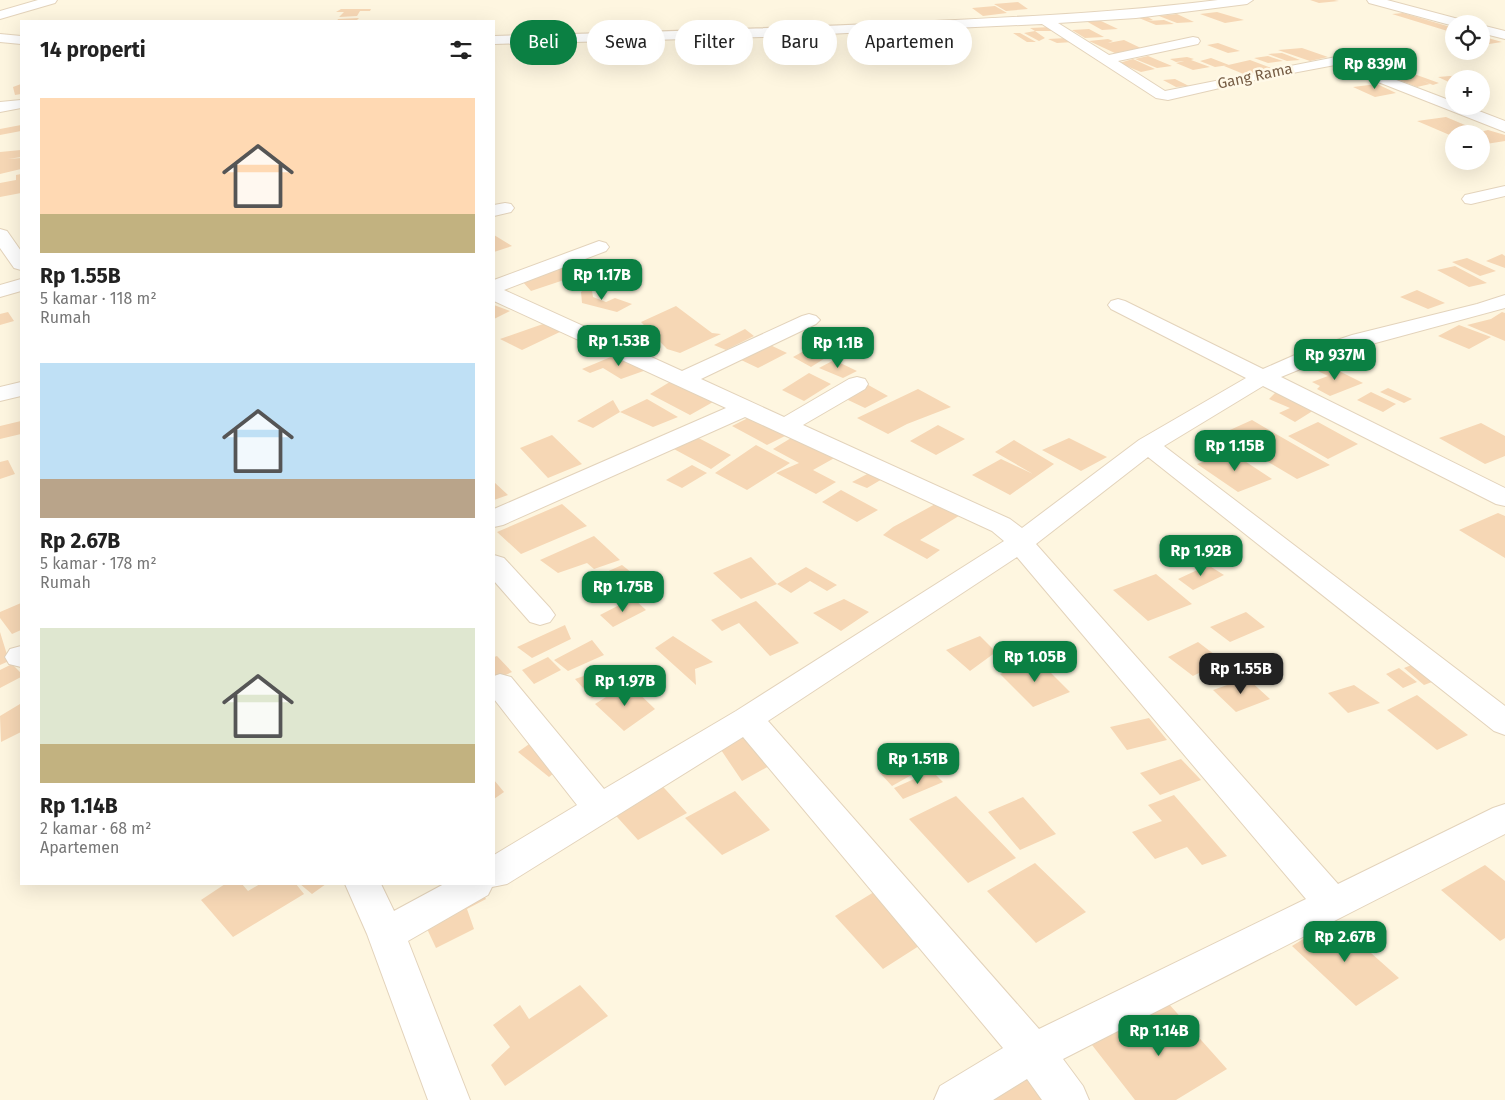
<!DOCTYPE html>
<html lang="id">
<meta charset="utf-8">
<style>
:root{--surface:#fff;--page:#f2f2f2;--text:#222;--muted:#767676;--accent:#0b8043}
body{margin:0;font-family:"Fira Sans",sans-serif;background:var(--page);color:var(--text);height:100vh;display:flex;flex-direction:column;font-size:19px;white-space:nowrap}
*{box-sizing:border-box;margin:0}
p{font-size:16px;color:var(--muted)}
.icon{flex:none;width:28px;height:28px;fill:none;stroke:currentColor;stroke-width:2;stroke-linecap:round;stroke-linejoin:round}
.map{position:relative;flex:1;overflow:hidden}
.side{position:absolute;left:20px;top:20px;width:475px;height:865px;display:flex;flex-direction:column;background:var(--surface);border-radius:0px;box-shadow:0 5px 20px #0002}
.side>*{flex:none}
.guide{position:absolute;left:510px;top:20px;width:475px;height:45px;display:flex;gap:10px}
.fabs{position:absolute;left:1445px;top:15px;display:grid;gap:10px}
.fabs a{display:grid;place-items:center;width:45px;height:45px;border-radius:50%;background:var(--surface);box-shadow:0 5px 20px #0002;font-size:25px}
.price{position:absolute;translate:-50% -42px;padding:0 11px;border-radius:10px;background:var(--accent);color:#fff;font-size:16px;line-height:32px;filter:drop-shadow(0 1px 2px #0008)}
.price::after{content:'';position:absolute;left:50%;top:30px;width:15px;height:11px;margin-left:-8px;background:inherit;clip-path:polygon(0 0,100% 0,50% 100%)}
.price.current{background:#222;color:#fff}
ul{padding:0;list-style:none}
li{display:grid;align-content:center;gap:10px;height:265px;padding:0 20px}
li span{display:grid;place-items:center;height:155px;border-radius:0px;color:#555}
li>.icon{margin-inline-start:auto}
span .icon{width:90px;height:90px;fill:#fffc;stroke-width:1}
li b{font-size:21px}
h2{display:flex;justify-content:space-between;align-items:center;height:60px;padding:0 20px;font-size:21px}
.chip{padding:0 18px;border-radius:22px;background:var(--surface);box-shadow:0 5px 20px #0002;font-size:18px;line-height:45px}
.chip.current{background:var(--accent);color:#fff}
.map>svg:first-child{display:block}
.building{fill:#f6d7b5}
.lines{fill:none;stroke-linecap:round;stroke-linejoin:round}
.minor-casing{stroke:#e3d3bb;stroke-width:2}
.minor{fill:#fff;fill-rule:evenodd}
.labels{text-anchor:middle;stroke-width:5;stroke-linejoin:round;paint-order:stroke}
.far-street-label{font-size:15px;fill:#765d45;stroke:#fff9e8}
</style>
<div class="map">
<svg width="1505" height="1100" viewBox="0 0 1505 1100">
<rect width="100%" height="100%" fill="#fef6e0"/>
<path class="building" d="M1310,0H1334L1339,1L1319,3Z
M1018,2L1028,9L1006,11L994,4Z
M995,6L1007,13L983,16L972,8Z
M341,9H371L370,11H360L357,16L339,17L344,12H336Z
M1217,12L1244,20L1225,23L1200,14Z
M1403,13L1454,28V33L1392,14Z
M1177,14L1194,22L1177,23L1159,16Z
M1148,17L1153,20L1147,21L1164,20L1174,24L1156,25L1139,18Z
M359,18L356,21H337L338,19Z
M1086,21H1101L1118,29L1102,30Z
M1051,27L1055,31H1035L1030,28Z
M1089,29L1104,37L1085,38L1072,30Z
M1035,31L1045,38L1039,41L1024,33Z
M1013,33H1020L1036,42H1027Z
M1481,36L1502,42L1489,44L1481,41Z
M1066,38L1073,42L1057,43L1048,39Z
M1108,39L1113,41L1108,43L1124,40L1145,50L1117,54L1089,41Z
M1218,43L1240,51L1228,53L1207,45Z
M1302,48L1328,57L1310,61L1278,50Z
M1282,53L1300,60L1287,61L1268,54Z
M1148,56L1172,66L1157,68L1135,59Z
M1268,56L1283,61L1268,63L1254,58Z
M1187,57L1194,59L1191,60L1210,67L1193,70L1176,63L1184,61L1176,62L1170,59Z
M1211,58L1229,65L1215,67L1200,61Z
M1133,59L1155,69L1141,72L1119,63Z
M1250,60L1274,69L1246,75L1224,66Z
M1391,60L1407,67L1401,68L1390,63L1404,70L1380,73L1362,67Z
M1414,74L1439,83L1433,85L1421,80L1430,84L1417,87L1394,78L1412,77L1407,76Z
M1462,75L1470,79H1454V82L1451,83L1438,77Z
M1175,79L1189,86L1176,87L1163,80Z
M21,84V94L15,95L13,87Z
M1377,84L1396,93L1375,97L1353,87Z
M1446,117L1465,125L1482,130L1454,134L1452,136L1417,121Z
M21,125V131L0,135V129Z
M1488,130L1505,135V141L1486,144L1481,141V134H1472Z
M21,150V157L8,159L21,158V169L0,174V152Z
M21,174V193L0,197V183L16,180V175Z
M494,235L512,246L494,252Z
M1502,254L1505,256V268L1486,261Z
M1467,258L1496,271L1480,276L1452,262Z
M566,266L582,274L531,291L522,281Z
M1455,266L1487,283L1469,287L1437,270Z
M591,284L593,297L606,302L615,298L632,304L617,312L582,303L581,292Z
M1417,290L1445,303L1428,309L1400,297Z
M494,305L510,311L494,319Z
M676,306L712,333L721,334L680,353L667,349L641,322Z
M8,312L14,321L0,325V314Z
M1502,312L1505,313V341L1467,325L1491,319Z
M543,324L562,331L522,350L500,339Z
M1459,325L1491,337L1469,349L1438,336Z
M745,329L754,336L726,350L714,345Z
M820,342L838,350L811,367L793,357Z
M768,344L787,353L758,368L739,359Z
M618,354L652,368L621,379L603,368L590,373L582,369Z
M834,360L857,371L843,378L819,368Z
M1327,365L1363,383L1330,396L1317,389L1320,386L1312,382L1328,376L1316,370Z
M809,373L831,384L804,401L782,390Z
M854,377L888,396L865,408L829,391Z
M673,380L713,402L690,415L650,394Z
M1280,388L1319,407L1295,422L1279,413L1290,408L1269,399Z
M1388,388L1412,399L1404,403L1380,392Z
M918,389L951,407L907,424L888,434L857,418Z
M1371,392L1396,404L1383,412L1357,400Z
M647,399L678,417L653,427L620,412Z
M613,400L620,412L593,428L577,421Z
M752,416L789,434L767,445L732,426Z
M1252,420L1276,434L1330,465L1297,479L1221,434Z
M21,421V434L0,439V426Z
M1318,422L1358,444L1328,459L1288,436Z
M1481,423L1505,436V456L1485,464L1439,438Z
M938,425L965,439L936,455L910,441Z
M689,433L731,455L711,469L672,448Z
M552,435L582,464L548,478L520,448Z
M796,435L838,456L813,470L836,482L816,494L776,473L799,463L773,449Z
M1069,438L1107,457L1081,471L1042,450Z
M1014,440L1054,464L1010,495L972,475L1001,459L1033,474L995,452Z
M756,445L790,463L747,490L715,473Z
M1231,452L1272,479L1238,492L1197,464Z
M8,460L15,474L0,479V462Z
M692,465L707,473L682,488L666,480Z
M871,472L884,478L867,488L852,482Z
M494,482L508,495L494,500Z
M841,490L878,510L857,522L822,502Z
M939,502L962,514L920,540L940,550L927,559L883,535L893,527Z
M562,504L587,526L521,554L497,532Z
M1498,513L1505,516V558L1459,530Z
M594,536L620,560L594,569L587,563L558,573L540,560Z
M751,557L777,584L741,599L713,573Z
M622,565L646,584L619,596L593,578Z
M1208,565L1224,575L1193,590L1178,579Z
M806,567L837,585L827,591L810,581L791,593L777,584Z
M1156,574L1192,604L1148,621L1113,590Z
M633,598L646,610L613,627L600,615Z
M844,599L869,612L841,631L813,613Z
M756,601L799,643L770,656L739,623L722,631L711,620Z
M21,603V630L12,634L0,618V612Z
M1246,612L1265,627L1230,642L1210,627Z
M565,625L571,639L532,658L517,647Z
M0,632L9,661L0,665Z
M673,636L713,662L695,669L696,685L655,648Z
M980,636L996,652L970,671L946,650Z
M592,640L604,655L568,671L554,660Z
M1198,642L1223,661L1193,676L1168,657Z
M497,656L512,672L494,680V657Z
M548,657L561,670L534,684L522,670Z
M1037,659L1070,692L1033,707L1000,674Z
M1419,662L1440,679L1424,685L1404,668Z
M12,664L21,673V677L0,688V670Z
M1399,668L1417,682L1403,688L1386,674Z
M604,669L620,685L592,698L575,679Z
M1247,678L1270,699L1236,712L1213,690Z
M628,683L655,709L624,731L595,704Z
M1354,685L1380,703L1348,713L1328,693Z
M1417,695L1468,735L1437,750L1387,710Z
M20,704L21,732L1,742L0,716Z
M1149,718L1167,740L1127,750L1110,727Z
M748,727L778,761L742,781L715,741Z
M546,732L571,760L549,777L518,752Z
M913,756L924,768L892,786L880,773Z
M1181,759L1201,780L1160,795L1140,773Z
M932,771L943,782L903,799L894,788Z
M655,778L687,813L638,840L608,807Z
M494,780L504,792L494,799Z
M735,791L770,830L722,855L685,818Z
M1174,795L1227,856L1202,865L1187,847L1155,859L1132,832L1162,821L1148,805Z
M956,796L1016,858L968,883L909,819Z
M1023,797L1056,834L1020,850L988,812Z
M1035,863L1086,912L1036,943L987,891Z
M1485,865L1505,881V938L1500,941L1441,890Z
M225,884H242L248,891L260,884H296L304,894L233,937L201,900Z
M300,884H326L312,894Z
M475,884H478L486,899L467,909L474,929L436,948L421,916Z
M874,892L922,944L883,969L835,916Z
M1334,920L1399,978L1356,1006L1292,946Z
M580,985L608,1016L505,1086L491,1065L510,1047L493,1025L520,1005L529,1019Z
M1168,1003L1227,1069L1176,1100H1135L1092,1045Z
M1037,1072L1056,1100H983Z"/>
<g class="lines">
<g class="minor-casing">
<path id="minor" d="M38,0H57L55,3L0,19V11Z
M1218,0H1253L1247,4L1136,18L1058,23L1109,55L1193,37L1198,38L1200,41L1198,44L1118,61L1165,91L1336,57L1454,102V106H1466L1505,121V132L1335,65L1250,81L1168,100L1156,98L1042,24L763,37L494,44V36C634,32 773,29 913,22C1016,17 1115,13 1218,0Z
M1367,0H1387L1466,21L1467,24H1454V26L1369,3Z
M1481,25L1505,31V39L1481,33Z
M0,34L21,36V44L0,42Z
M21,100V108L0,112V102Z
M1505,186V196L1471,204L1465,203L1462,199L1465,195Z
M505,203L511,204L514,208L511,212L494,216V205Z
M0,229L7,231L21,251V270L14,268L0,248Z
M599,241L606,243L609,247L606,251L504,290L682,371L802,316L809,314L816,316L820,320L816,324L701,379L784,417L849,379L857,377L865,379L868,384L865,389L803,425L1010,519L1022,528L1139,440L1246,378L1111,309L1108,305L1111,301L1118,299L1125,301L1263,369L1304,351L1352,335L1477,304L1505,295V308L1368,345L1320,361L1281,377L1505,488V506L1496,504L1263,386L1164,446L1505,706V735L1494,731L1148,457L1036,544L1338,884L1493,808L1505,804V834L1063,1059L1083,1086L1089,1100H1042L1027,1079L993,1100H934L940,1086L1003,1048L743,737L507,884L492,887L488,895L408,941L470,1100H428L367,934L345,884H381L394,911L444,884H494V855L577,805L494,699V676L500,674L511,677L604,789L736,711L1004,541L992,531L745,417L503,525L494,527V509L726,408L494,301V280ZM1017,557L1306,899L1039,1029L768,721Z
M21,279V291L0,297V285Z
M21,382V396L0,401V387Z
M494,555L504,558L550,608L555,615L550,622L540,625L530,622L494,581Z
M21,646V667L9,664L5,657L10,649Z"/>
</g>
<use href="#minor" class="minor"/>
</g>
<g class="labels">
<g class="far-street-label">
<text transform="translate(1255 76) rotate(-12)" y="5">Gang Rama</text>
</g>
</g>
</svg>
<div class="fabs">
<a><svg class="icon" aria-label="locate" viewBox="0 0 24 24"><circle cx="12" cy="12" r="6"/><path d="M12 2v4M12 18v4M2 12h4M18 12h4"/></svg></a>
<a>+</a>
<a>−</a>
</div>
<b class="price" style="left:1375px;top:90px">Rp 839M</b>
<b class="price" style="left:602px;top:301px">Rp 1.17B</b>
<b class="price" style="left:619px;top:367px">Rp 1.53B</b>
<b class="price" style="left:838px;top:369px">Rp 1.1B</b>
<b class="price" style="left:1335px;top:381px">Rp 937M</b>
<b class="price" style="left:1235px;top:472px">Rp 1.15B</b>
<b class="price" style="left:1201px;top:577px">Rp 1.92B</b>
<b class="price" style="left:623px;top:613px">Rp 1.75B</b>
<b class="price" style="left:1035px;top:683px">Rp 1.05B</b>
<b class="price current" style="left:1241px;top:695px">Rp 1.55B</b>
<b class="price" style="left:625px;top:707px">Rp 1.97B</b>
<b class="price" style="left:918px;top:785px">Rp 1.51B</b>
<b class="price" style="left:1345px;top:963px">Rp 2.67B</b>
<b class="price" style="left:1159px;top:1057px">Rp 1.14B</b>
<div class="guide">
<a class="chip current">Beli</a>
<a class="chip">Sewa</a>
<a class="chip">Filter</a>
<a class="chip">Baru</a>
<a class="chip">Apartemen</a>
</div>
<section class="side">
<h2>14 properti<svg class="icon" aria-label="filters" viewBox="0 0 24 24"><path d="M4 7h16M4 17h16"/><circle cx="9" cy="7" r="2"/><circle cx="15" cy="17" r="2"/></svg></h2>
<ul>
<li><span style="background:linear-gradient(#ffd9b3 75%,#c2b280 0)"><svg class="icon" aria-label="home" viewBox="0 0 24 24"><path d="M3 11l9-7 9 7M6 9v11h12V9"/></svg></span><div><b>Rp 1.55B</b><p>5 kamar · 118 m²</p><p>Rumah</p></div></li>
<li><span style="background:linear-gradient(#bfe0f5 75%,#b9a48a 0)"><svg class="icon" aria-label="home" viewBox="0 0 24 24"><path d="M3 11l9-7 9 7M6 9v11h12V9"/></svg></span><div><b>Rp 2.67B</b><p>5 kamar · 178 m²</p><p>Rumah</p></div></li>
<li><span style="background:linear-gradient(#dfe7d0 75%,#c2b280 0)"><svg class="icon" aria-label="home" viewBox="0 0 24 24"><path d="M3 11l9-7 9 7M6 9v11h12V9"/></svg></span><div><b>Rp 1.14B</b><p>2 kamar · 68 m²</p><p>Apartemen</p></div></li>
</ul>
</section>
</div>
